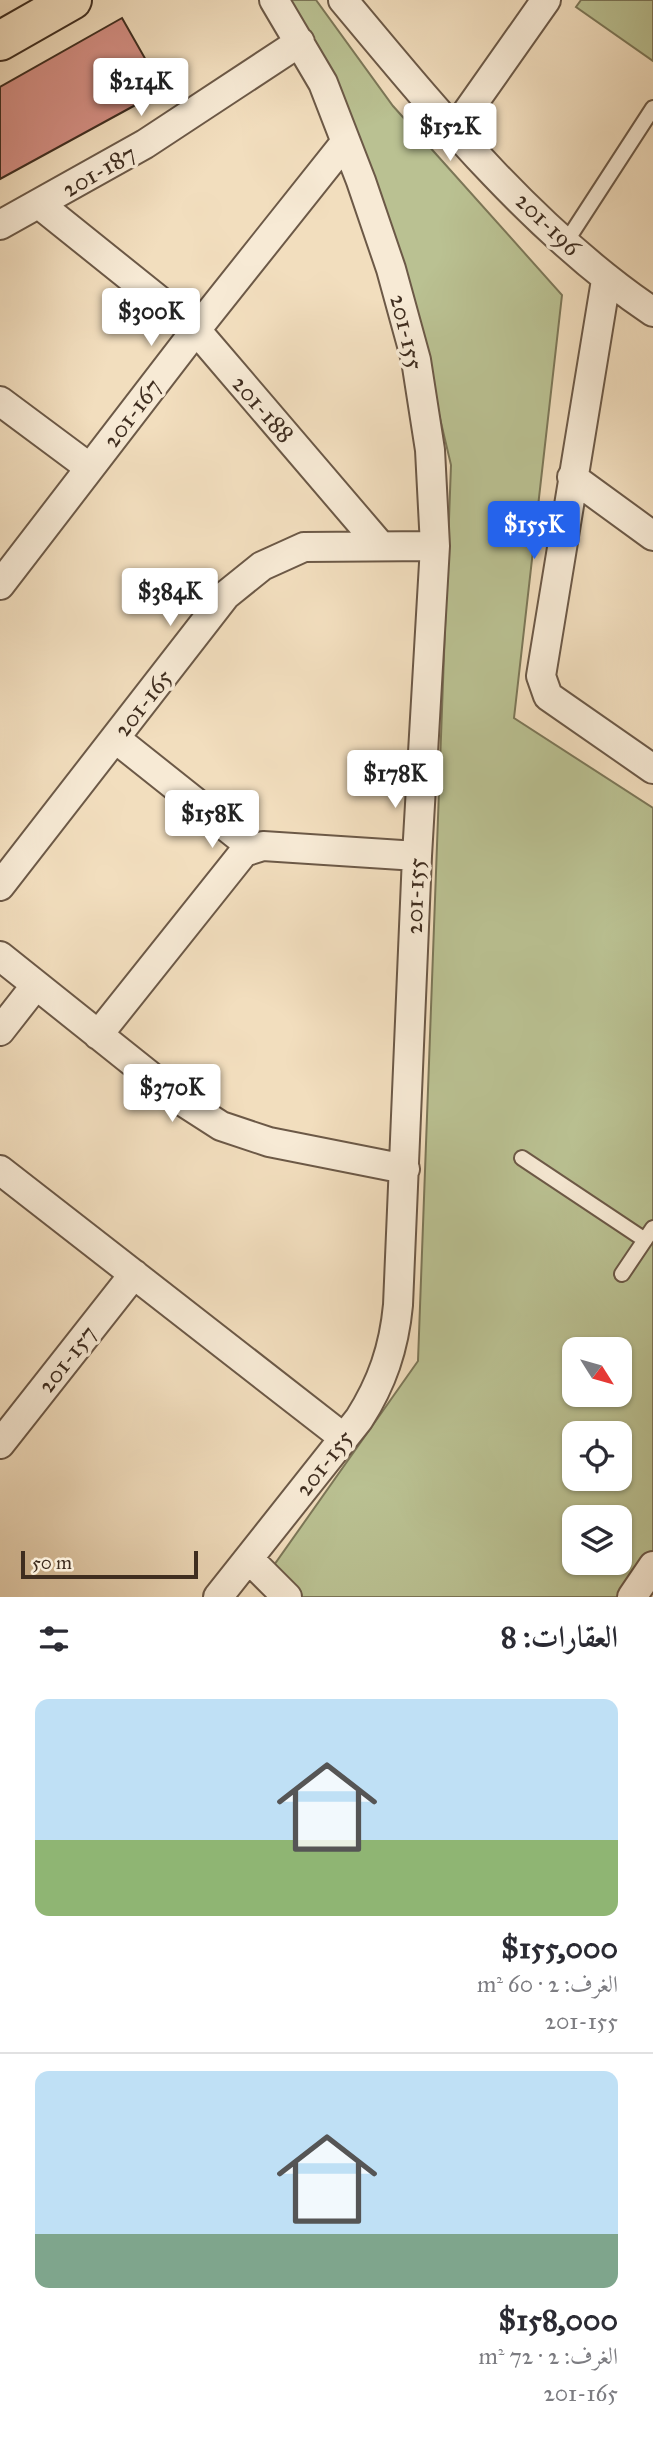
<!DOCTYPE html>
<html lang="ar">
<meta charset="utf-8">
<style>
:root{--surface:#fff;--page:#f7f7f7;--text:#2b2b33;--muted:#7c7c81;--line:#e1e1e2;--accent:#2563eb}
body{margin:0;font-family:"IM FELL Great Primer",Amiri,serif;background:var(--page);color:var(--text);direction:rtl;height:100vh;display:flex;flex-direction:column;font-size:26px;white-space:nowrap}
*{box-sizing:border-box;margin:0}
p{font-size:23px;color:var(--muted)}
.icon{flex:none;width:38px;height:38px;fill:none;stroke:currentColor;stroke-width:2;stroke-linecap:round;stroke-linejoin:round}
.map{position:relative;height:1597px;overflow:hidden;direction:ltr}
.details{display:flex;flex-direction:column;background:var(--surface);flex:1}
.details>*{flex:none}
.needle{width:46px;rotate:127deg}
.buttons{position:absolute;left:562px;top:1337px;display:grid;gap:14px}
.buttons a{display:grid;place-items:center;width:70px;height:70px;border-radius:14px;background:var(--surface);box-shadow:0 2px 5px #0004;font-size:35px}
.scale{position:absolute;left:21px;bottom:18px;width:177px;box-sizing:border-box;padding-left:7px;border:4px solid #3f2d1f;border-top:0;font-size:19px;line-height:24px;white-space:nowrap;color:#3f2d1f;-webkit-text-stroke:5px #f7ead5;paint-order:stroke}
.price{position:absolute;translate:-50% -60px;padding:0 16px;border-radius:7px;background:#fff;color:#222;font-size:23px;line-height:46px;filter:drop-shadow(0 2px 4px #0008)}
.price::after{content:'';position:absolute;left:50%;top:42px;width:21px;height:16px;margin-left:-10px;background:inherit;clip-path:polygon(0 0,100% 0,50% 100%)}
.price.active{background:var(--accent);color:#fff}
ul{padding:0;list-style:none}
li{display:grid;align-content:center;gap:14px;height:371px;padding:0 35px}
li+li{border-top:2px solid var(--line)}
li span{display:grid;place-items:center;height:217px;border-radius:14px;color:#555}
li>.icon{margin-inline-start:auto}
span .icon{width:126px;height:126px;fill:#fffc;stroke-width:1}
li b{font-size:30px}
h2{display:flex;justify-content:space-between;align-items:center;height:84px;padding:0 35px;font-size:30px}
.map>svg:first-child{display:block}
.green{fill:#bac192;stroke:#7c7758;stroke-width:2;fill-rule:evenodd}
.building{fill:#d48e83;stroke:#3f2d1f;stroke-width:2}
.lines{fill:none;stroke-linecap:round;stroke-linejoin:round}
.lane-casing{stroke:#6c5947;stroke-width:18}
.street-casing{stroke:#6c5947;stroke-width:32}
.primary-casing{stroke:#3f2d1f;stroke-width:42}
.lane{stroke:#f7ead5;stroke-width:14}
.street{stroke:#f7ead5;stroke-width:28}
.primary{stroke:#f2debe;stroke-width:38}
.labels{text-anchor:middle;stroke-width:7;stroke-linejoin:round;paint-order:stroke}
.street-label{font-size:24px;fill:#3f2d1f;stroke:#f7ead5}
</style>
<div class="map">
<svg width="653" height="1597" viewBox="0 0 653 1597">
<rect width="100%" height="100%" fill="#f2debe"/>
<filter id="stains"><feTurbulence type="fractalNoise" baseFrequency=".00286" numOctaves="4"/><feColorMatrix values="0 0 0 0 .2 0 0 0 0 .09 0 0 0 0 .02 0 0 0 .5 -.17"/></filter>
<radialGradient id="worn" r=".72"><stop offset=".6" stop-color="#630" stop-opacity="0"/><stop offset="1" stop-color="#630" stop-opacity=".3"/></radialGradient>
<path class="green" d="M285,0H316L393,106L562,295L514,718L653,808V1553L624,1597H300L272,1568L418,1361L451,465L405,269ZM574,1349H620V1395H574ZM574,1433H620V1479H574ZM574,1517H620V1563H574Z
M581,0H653V61L576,7Z"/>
<path class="building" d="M122,18L163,90L0,179V87Z"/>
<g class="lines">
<g class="lane-casing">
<path id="lane" d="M566,242L653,108
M522,1158L645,1240
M622,1274L653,1228"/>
</g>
<g class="street-casing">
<path id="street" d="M343,0C434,109 534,232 653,312
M453,132L546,0
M39,204L196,330L379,544
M0,225L145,144L300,42
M606,280L541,676L548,696L653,769
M0,401L90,468
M572,477L653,536
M0,585L196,330L344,144
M116,739L253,848
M0,886L226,595L262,566L304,547L435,546
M0,956L179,1099L221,1126L269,1142L405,1169
M0,1031L36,985
M98,1035L244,852L263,846L417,856
M0,1170L344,1438
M0,1444L134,1274
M249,1559L287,1597
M218,1597L359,1419C382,1383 394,1348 398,1305L417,856L435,546L430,450L416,360L391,269L361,181L323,83L274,0
M632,1597L653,1566"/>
</g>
<g class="primary-casing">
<path id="primary" d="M0,41L72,0"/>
</g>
<use href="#lane" class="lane"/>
<use href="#street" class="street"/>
<use href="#primary" class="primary"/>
</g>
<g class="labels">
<g class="street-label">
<text transform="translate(99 171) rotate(-30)" y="8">201-187</text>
<text transform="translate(548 224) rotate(44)" y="8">201-196</text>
<text transform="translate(407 332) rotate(76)" y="8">201-155</text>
<text transform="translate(263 409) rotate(49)" y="8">201-188</text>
<text transform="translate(132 413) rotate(-53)" y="8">201-167</text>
<text transform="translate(143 703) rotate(-52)" y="8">201-165</text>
<text transform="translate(415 896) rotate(-88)" y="8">201-155</text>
<text transform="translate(67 1359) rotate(-52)" y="8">201-157</text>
<text transform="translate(324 1463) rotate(-52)" y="8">201-155</text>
</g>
</g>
<rect width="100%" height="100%" filter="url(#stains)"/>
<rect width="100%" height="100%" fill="url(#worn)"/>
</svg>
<div class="buttons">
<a><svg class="needle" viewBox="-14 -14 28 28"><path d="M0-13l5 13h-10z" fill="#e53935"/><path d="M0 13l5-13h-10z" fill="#7c7c81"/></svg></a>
<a><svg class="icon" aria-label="locate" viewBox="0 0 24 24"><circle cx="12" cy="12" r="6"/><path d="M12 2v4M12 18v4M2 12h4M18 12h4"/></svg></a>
<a><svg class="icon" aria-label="layers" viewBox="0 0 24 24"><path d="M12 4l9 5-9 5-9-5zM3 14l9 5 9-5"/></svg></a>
</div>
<div class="scale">50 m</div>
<b class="price" style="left:141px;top:118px">$214K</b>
<b class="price" style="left:450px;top:163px">$152K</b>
<b class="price" style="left:151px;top:348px">$300K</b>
<b class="price active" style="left:534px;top:561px">$155K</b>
<b class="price" style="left:170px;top:628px">$384K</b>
<b class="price" style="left:395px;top:810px">$178K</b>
<b class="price" style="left:212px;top:850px">$158K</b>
<b class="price" style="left:172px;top:1124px">$370K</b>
</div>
<section class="details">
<h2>العقارات: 8<svg class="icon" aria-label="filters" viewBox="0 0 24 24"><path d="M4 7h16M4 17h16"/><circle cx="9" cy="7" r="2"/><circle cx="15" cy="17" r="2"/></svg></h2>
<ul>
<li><span style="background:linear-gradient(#bfe0f5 65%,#8fb573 0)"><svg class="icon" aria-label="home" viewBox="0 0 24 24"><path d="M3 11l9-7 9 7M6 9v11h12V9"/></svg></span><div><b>$155,000</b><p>الغرف: 2 · 60 m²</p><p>201-155</p></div></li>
<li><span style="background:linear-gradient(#bfe0f5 75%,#7fa58c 0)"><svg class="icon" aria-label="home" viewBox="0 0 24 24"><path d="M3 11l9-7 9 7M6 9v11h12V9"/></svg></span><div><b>$158,000</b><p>الغرف: 2 · 72 m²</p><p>201-165</p></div></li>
</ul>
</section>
